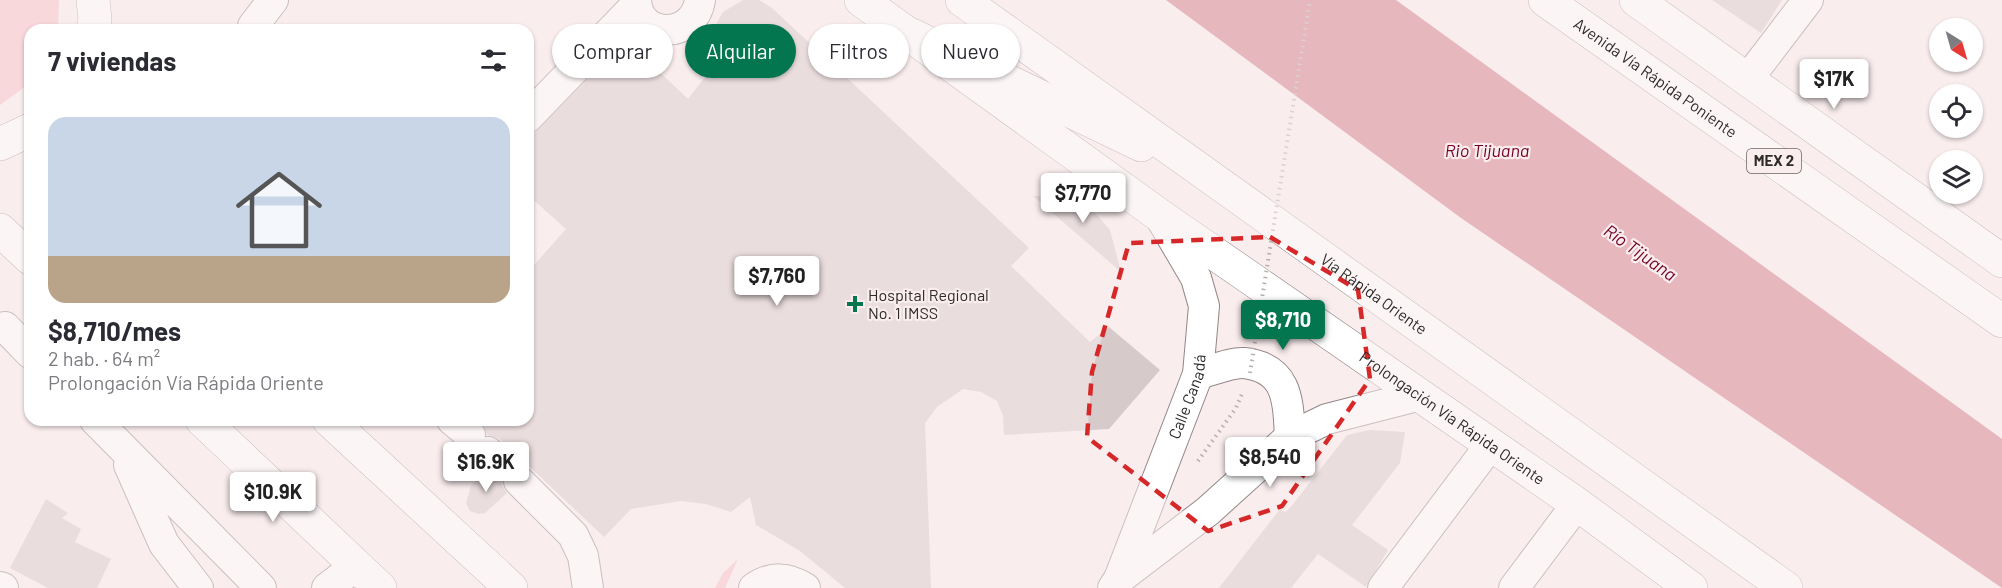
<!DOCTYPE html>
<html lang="es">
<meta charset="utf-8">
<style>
:root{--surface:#fff;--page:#f2f2f3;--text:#2b2b33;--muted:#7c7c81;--line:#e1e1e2;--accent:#03754f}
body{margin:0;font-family:Barlow,sans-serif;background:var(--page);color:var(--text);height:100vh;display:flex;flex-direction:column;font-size:22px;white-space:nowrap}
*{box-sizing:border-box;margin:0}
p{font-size:20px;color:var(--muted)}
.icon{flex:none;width:33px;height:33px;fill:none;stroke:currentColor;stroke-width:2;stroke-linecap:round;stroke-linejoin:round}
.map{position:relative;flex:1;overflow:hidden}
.panel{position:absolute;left:24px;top:24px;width:510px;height:402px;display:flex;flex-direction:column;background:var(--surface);border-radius:18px;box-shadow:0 2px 4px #0004}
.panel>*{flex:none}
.guide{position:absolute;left:552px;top:24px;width:570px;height:54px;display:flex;gap:12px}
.needle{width:39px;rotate:143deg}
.fabs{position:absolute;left:1929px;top:18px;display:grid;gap:12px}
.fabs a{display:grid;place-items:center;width:54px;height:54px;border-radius:50%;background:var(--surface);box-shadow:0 2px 4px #0004;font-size:30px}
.price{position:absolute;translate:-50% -51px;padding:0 14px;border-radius:6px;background:#fff;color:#222;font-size:20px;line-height:39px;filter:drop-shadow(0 2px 3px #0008)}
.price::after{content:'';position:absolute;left:50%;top:36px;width:18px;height:14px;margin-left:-9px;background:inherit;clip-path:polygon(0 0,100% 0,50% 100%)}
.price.current{background:var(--accent);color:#fff}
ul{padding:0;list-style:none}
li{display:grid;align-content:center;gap:12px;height:318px;padding:0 24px}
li+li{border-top:2px solid var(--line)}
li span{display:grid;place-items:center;height:186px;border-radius:18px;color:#555}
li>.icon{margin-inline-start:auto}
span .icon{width:108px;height:108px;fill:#fffc;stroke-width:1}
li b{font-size:26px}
h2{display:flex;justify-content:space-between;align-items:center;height:72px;padding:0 24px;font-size:26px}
.chip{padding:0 21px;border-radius:27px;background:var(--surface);box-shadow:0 2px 4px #0004;font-size:21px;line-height:54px}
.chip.current{background:var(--accent);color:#fff}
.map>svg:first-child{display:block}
.green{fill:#f6bec4}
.water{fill:#ce7682}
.building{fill:#d7cacb}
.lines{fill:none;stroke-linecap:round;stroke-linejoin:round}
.minor-casing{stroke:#938788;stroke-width:32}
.major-casing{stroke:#938788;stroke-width:34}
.highway-casing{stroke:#938788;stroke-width:34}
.path{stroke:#b9afb0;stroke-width:4;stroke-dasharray:1.5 4.5;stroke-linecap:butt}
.minor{stroke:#fff;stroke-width:30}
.major{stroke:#fff;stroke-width:33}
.highway{stroke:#fff;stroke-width:33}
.path-bridge{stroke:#b9afb0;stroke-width:4;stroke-dasharray:1.5 4.5;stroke-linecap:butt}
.marked{fill:none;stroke:#d62828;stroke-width:4.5;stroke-dasharray:12 8;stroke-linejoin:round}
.poi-dot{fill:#03754f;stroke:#faedee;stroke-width:2}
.labels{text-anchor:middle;stroke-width:4.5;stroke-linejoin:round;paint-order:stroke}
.shield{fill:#faedee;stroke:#6b6465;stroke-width:1.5}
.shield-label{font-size:15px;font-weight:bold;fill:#2e2a2a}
.street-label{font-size:16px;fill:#2e2a2a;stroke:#faedee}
.poi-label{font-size:16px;fill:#2e2a2a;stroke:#faedee;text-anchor:start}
.water-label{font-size:18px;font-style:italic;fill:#720027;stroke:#faedee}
</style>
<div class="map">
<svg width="2002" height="588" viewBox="0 0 2002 588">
<rect width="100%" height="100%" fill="#faedee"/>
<path class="green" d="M0,0H59L58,30H30V83L0,105Z
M738,559L725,588H715L723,573Z"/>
<path class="water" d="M1166,0H1396L2002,439V588L1461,218Z"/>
<path class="building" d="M743,0H759L772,8L1029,248L1011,266L1090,342L1109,327L1160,370L1109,429L1004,435L1003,416L997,401L981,392L963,389L937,407L925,423L931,588H845L800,551L756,525L750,497L731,512L706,504L681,501L631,509L604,537L531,468L523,464L510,467L512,455L508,447L500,439L487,435L482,423L484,420H528V272L566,229L528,195V139L626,40L688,99L723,54L715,32L717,22L723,12Z
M1712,0H1782L1761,33Z
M1065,195L1080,200L1092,209L1110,230L1121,272L1033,196Z
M1370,430L1405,432L1400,463L1352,525L1388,550L1366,587L1318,554L1291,588H1219L1280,509L1285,512L1290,508L1347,435Z
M483,471L491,476L504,473L502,485L507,493L485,513L478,514L470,511L466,503L471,486Z
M46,499L68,513L62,518L81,529L75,542L111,559L97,588H48L10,568Z"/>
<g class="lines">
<g class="minor-casing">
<g id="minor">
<path d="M636,0C638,40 694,40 700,0"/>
<path d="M258,30L253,26L273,0"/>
<path d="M1747,80L1808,0"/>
<path d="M528,117L636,5"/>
<path d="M5,327L30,353"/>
<path d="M1198,374C1211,371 1231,362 1244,363C1289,368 1288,402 1290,437"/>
<path d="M95,420L261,588"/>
<path d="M452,420L470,435"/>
<path d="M488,452L495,459"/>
<path d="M129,465L164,544L198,588"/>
<path d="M519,481L573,535L583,556L588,588"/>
<path d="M1119,579L1208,511L1290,437L1327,419L1421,395"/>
<path d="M0,587L3,588"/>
<path d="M327,588L356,566"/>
<path d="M754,588C771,576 788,577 805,588"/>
<path id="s1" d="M1113,588L1119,579L1198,374L1204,306L1196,278L1159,215"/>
<path d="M1383,588L1491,444"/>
<path d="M1514,588L1577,504"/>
</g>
</g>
<g class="major-casing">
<g id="major">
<path id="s2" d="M861,0L1159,215L1577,504L1691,588"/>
<path d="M1636,0L2002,261"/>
<path d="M93,30L95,19L93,0"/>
<path d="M0,144L30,130"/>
<path d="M0,230L30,258"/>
<path d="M202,420L380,588"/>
<path d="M329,420L511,588"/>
</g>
</g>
<g class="highway-casing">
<g id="highway">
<path id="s3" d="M962,0L1786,588"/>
<path id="s4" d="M1545,0L2002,321"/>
<path d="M912,35L1141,145"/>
</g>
</g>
<path class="path" d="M1198,461L1236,408L1243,392"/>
<use href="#minor" class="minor"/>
<use href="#major" class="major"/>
<use href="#highway" class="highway"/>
<path class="path-bridge" d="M1250,373L1310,0"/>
</g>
<path d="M0 0H2002V588H0ZM1270,237L1358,290L1370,379L1282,506L1208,531L1087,437L1092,372L1129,243Z" fill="#faedee" fill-opacity=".55" fill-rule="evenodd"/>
<path class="marked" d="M1270,237L1358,290L1370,379L1282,506L1208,531L1087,437L1092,372L1129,243Z"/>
<path class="poi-dot" d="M852 295h6v6h6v6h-6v6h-6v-6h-6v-6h6z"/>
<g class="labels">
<rect class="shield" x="1747" y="149" width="54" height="24" rx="4.5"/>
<g class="shield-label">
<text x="1774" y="166">MEX 2</text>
</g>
<g class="street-label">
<text dy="6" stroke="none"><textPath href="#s4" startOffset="135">Avenida Vía Rápida Poniente</textPath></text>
<text dy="6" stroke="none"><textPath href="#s3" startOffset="506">Vía Rápida Oriente</textPath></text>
<text dy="6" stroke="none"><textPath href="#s1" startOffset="206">Calle Canadá</textPath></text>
<text dy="6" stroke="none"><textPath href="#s2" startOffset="724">Prolongación Vía Rápida Oriente</textPath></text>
</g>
<g class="poi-label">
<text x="868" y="301">Hospital Regional<tspan x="868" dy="18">No. 1 IMSS</tspan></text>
</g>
<g class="water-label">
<text x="1487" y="157">Rio Tijuana</text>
<text transform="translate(1640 253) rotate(35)" y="6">Río Tijuana</text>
</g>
</g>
</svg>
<div class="fabs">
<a><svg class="needle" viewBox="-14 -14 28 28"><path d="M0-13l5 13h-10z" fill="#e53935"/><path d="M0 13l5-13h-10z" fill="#7c7c81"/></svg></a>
<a><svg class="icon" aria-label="locate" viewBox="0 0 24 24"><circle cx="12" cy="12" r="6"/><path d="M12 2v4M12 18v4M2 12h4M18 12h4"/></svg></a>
<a><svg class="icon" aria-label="layers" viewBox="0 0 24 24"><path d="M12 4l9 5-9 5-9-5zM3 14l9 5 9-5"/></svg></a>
</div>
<b class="price" style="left:1834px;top:110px">$17K</b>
<b class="price" style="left:1083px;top:224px">$7,770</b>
<b class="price" style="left:777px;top:307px">$7,760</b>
<b class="price current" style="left:1283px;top:351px">$8,710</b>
<b class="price" style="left:1270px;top:488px">$8,540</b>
<b class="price" style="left:486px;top:493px">$16.9K</b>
<b class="price" style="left:273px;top:523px">$10.9K</b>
<div class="guide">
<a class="chip">Comprar</a>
<a class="chip current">Alquilar</a>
<a class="chip">Filtros</a>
<a class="chip">Nuevo</a>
</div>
<section class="panel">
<h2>7 viviendas<svg class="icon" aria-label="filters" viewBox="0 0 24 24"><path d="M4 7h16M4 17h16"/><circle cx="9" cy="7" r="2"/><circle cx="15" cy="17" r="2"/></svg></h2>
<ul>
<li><span style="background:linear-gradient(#c9d6e8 75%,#b9a48a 0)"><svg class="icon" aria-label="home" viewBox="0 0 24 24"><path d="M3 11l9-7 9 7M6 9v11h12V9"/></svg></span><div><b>$8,710/mes</b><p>2 hab. · 64 m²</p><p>Prolongación Vía Rápida Oriente</p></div></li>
</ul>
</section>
</div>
